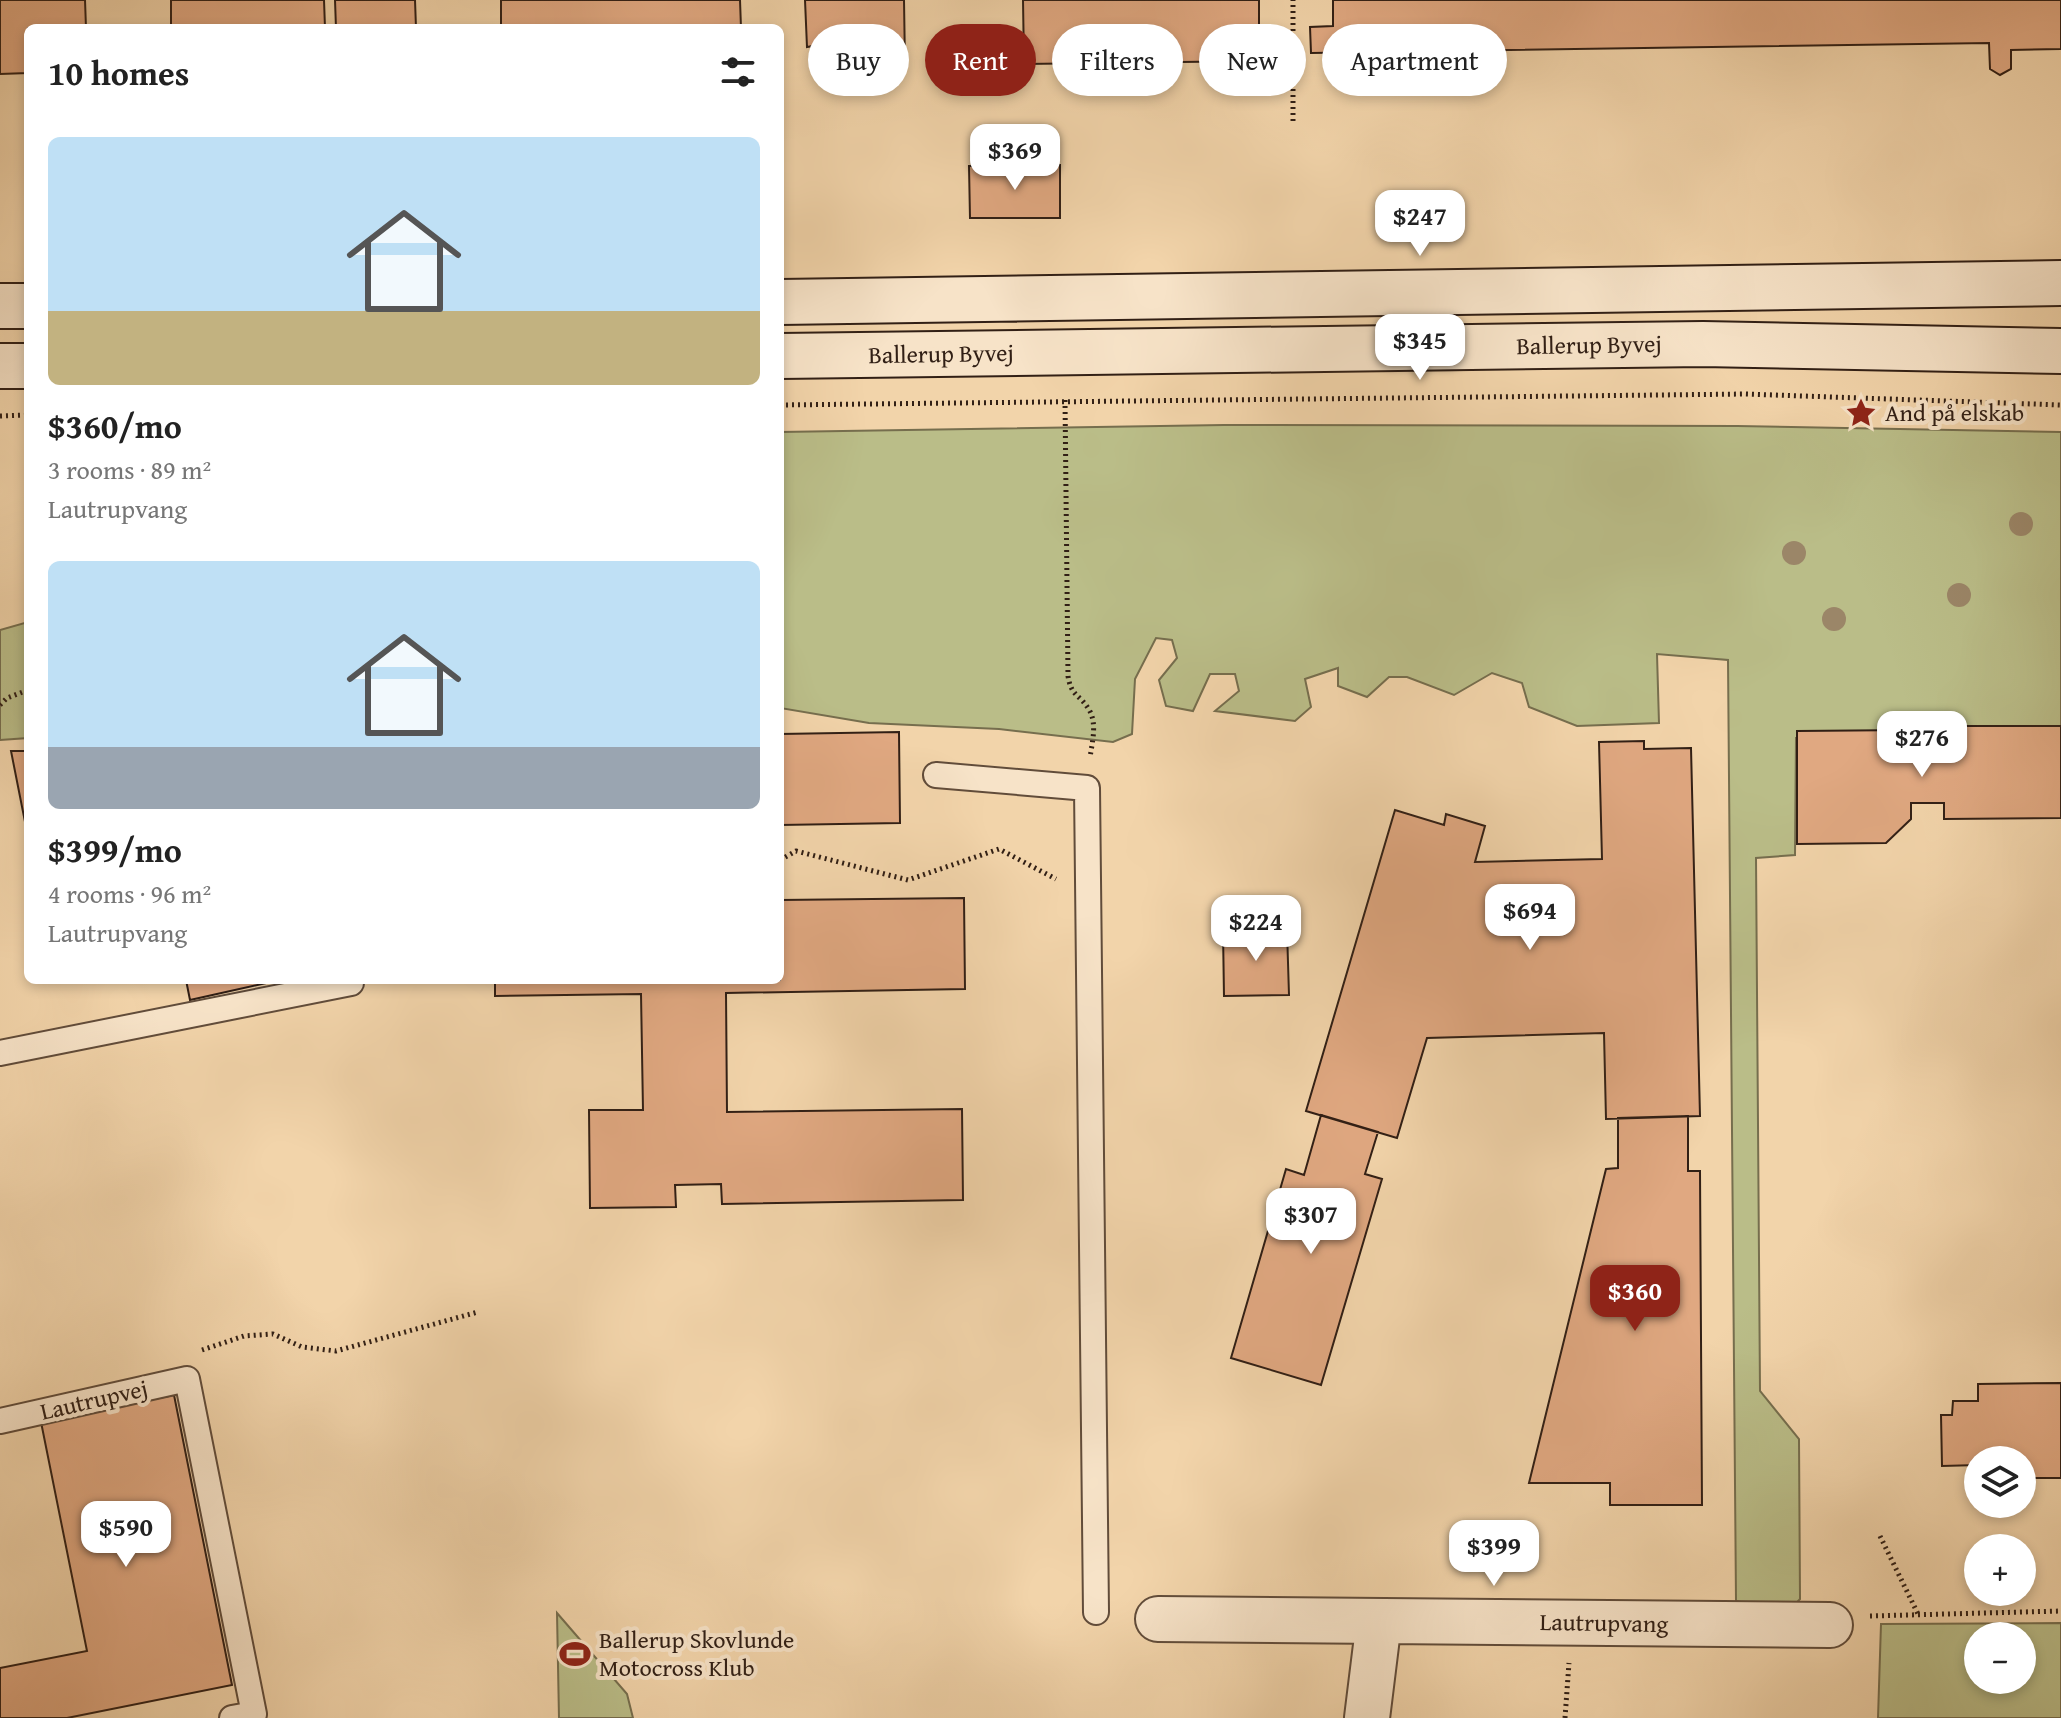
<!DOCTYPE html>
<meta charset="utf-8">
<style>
:root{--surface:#fff;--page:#f6f6f6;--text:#222;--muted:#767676;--accent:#8f2418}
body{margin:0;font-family:"Gentium Book Plus",serif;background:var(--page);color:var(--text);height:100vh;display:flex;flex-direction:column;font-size:30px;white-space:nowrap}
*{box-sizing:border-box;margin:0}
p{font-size:26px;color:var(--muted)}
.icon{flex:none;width:44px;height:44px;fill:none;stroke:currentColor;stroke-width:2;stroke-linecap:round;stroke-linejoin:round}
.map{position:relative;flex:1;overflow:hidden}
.drawer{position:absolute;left:24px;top:24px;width:760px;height:960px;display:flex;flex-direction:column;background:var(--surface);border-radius:12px;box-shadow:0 4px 12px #0003}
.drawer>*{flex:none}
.top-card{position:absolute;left:808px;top:24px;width:760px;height:72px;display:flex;gap:16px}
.tools{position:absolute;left:1964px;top:1446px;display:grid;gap:16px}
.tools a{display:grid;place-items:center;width:72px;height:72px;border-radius:50%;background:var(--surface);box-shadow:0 4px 12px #0003;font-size:40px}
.price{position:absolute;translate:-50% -68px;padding:0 18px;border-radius:16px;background:#fff;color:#222;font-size:26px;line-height:52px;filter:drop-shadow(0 2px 4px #0008)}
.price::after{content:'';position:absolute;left:50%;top:48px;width:24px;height:18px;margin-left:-12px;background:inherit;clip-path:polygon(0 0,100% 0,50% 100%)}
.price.current{background:var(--accent);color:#fff}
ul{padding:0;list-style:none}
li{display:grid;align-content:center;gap:16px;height:424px;padding:0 24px}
li span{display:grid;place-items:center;height:248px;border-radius:12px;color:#555}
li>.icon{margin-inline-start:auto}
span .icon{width:144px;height:144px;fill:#fffc;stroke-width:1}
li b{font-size:34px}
h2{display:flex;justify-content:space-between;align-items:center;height:96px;padding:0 24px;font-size:34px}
.pill{padding:0 28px;border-radius:36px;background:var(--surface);box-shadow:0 4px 12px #0003;font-size:28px;line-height:72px}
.pill.current{background:var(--accent);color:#fff}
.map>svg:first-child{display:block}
.green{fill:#babd88;stroke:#766e4e;stroke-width:2;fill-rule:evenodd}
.building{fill:#e0a881;stroke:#311f15;stroke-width:2}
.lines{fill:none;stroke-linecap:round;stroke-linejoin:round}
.lane-casing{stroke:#614c3a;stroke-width:28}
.street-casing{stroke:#614c3a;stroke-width:48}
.secondary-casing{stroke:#311f15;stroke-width:48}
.path{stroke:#311f15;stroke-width:5;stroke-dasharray:2 4;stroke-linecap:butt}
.lane{stroke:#f7e3c8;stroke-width:24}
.street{stroke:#f7e3c8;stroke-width:44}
.secondary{stroke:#f7e3c8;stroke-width:44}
.tree{fill:#9b8668}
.labels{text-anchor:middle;stroke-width:8;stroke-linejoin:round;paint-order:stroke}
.street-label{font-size:24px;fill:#311f15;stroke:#f7e3c8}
.poi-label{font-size:24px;fill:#311f15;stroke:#f7e3c8;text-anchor:start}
</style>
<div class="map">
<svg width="2061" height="1718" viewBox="0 0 2061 1718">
<rect width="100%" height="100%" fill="#f2d4aa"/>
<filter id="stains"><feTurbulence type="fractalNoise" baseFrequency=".0025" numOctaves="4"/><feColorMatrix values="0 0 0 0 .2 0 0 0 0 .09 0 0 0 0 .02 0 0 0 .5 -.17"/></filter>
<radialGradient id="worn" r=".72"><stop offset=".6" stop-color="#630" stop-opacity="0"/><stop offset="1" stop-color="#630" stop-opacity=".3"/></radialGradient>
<path class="green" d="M1224,425L1737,426L2061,432V731L1796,738L1795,855L1756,858L1760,1391L1799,1439L1800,1599L1788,1612L1736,1601L1728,660L1657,654L1659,723L1577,726L1529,707L1522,683L1492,673L1454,695L1407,677H1389L1367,697L1338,686V668L1305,679L1311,707L1295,721L1215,711L1239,691L1235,674H1210L1193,711L1166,706L1159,680L1177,658L1172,640L1156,638L1135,679L1132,734L1113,742L999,729L869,723L780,708V432Z
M28,622V738L0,740V630Z
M557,1613L627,1694L633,1718H559Z
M2061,1623V1718H1878L1881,1624ZM2022,1636V1680H1978V1636Z"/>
<path class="building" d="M0,0H85L86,28H28V73L0,74Z
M171,0H324L325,28H171Z
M335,0H415L416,28H336Z
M501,0H740L741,28H501Z
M805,0H904L905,65H830V43L807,47Z
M1023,0H1259V61L1024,64Z
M1333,0H2061V49L2011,50V69L2000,75L1990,69L1989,43L1311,53L1310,27L1333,26Z
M1060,165V218H970L969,166Z
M1944,726H2061V818L1944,819V803H1911V819L1886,843L1797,844V731L1910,730V742H1944Z
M899,732L900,823L780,825V734Z
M1644,741V749L1691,748L1700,1116L1606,1119L1604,1033L1427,1038L1397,1138L1306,1111L1395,810L1444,825L1446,814L1485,826L1475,862L1602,859L1599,742Z
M11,751H28V837Z
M964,898L965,989L726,993L727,1112L962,1109L963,1200L722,1204L721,1184L675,1185L676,1207L590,1208L589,1110H643L641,994L495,996V980H780V900Z
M1287,930L1289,995L1224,996L1223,931Z
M186,980H280L190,1000Z
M1321,1115L1378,1132L1365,1174L1382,1179L1321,1385L1231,1358L1286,1169L1304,1175Z
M1688,1116V1171H1700L1702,1505H1610V1483H1529L1606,1169L1618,1168V1118Z
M2061,1383V1478H2022V1460H1978V1465L1942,1466L1941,1415H1952L1953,1401H1978V1384Z
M174,1395L232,1685L67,1718H0V1668L87,1651L41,1422Z"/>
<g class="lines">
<g class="lane-casing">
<path id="lane" d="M936,775L1087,788L1096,1612
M0,1053L351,983
M0,1421L187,1379L254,1714L232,1718"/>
</g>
<g class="street-casing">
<path id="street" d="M1158,1619L1830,1625
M1367,1718L1379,1621"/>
</g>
<g class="secondary-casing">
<path id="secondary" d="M780,302L2061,283
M0,306H28
M780,356L1703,344L2061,351
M0,366H28"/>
</g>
<path class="path" d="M1293,121V0
M1065,400L1068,676C1071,696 1079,694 1088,708C1098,723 1092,742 1090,758
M780,405L1745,394L2061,405
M0,416L28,415
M0,705L7,698L28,690
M780,860L796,851L908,880L999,849L1056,879
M202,1350L244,1336L273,1334L302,1347L336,1351L478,1312
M1880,1536L1918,1614
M1870,1616L2061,1611
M1565,1718L1569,1663"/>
<use href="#lane" class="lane"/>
<use href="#street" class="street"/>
<use href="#secondary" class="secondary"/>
</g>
<g class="tree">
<circle cx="2021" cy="524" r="12"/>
<circle cx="1794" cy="553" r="12"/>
<circle cx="1959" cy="595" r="12"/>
<circle cx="1834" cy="619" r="12"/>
</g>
<defs>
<g id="sight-bare" transform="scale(2.4)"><path d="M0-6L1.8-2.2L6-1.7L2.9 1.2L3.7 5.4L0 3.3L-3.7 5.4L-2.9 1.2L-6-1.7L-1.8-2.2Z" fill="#8f2418" stroke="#f7e3c8" stroke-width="2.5" paint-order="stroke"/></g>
<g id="stadium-bare" transform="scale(2.4)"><path d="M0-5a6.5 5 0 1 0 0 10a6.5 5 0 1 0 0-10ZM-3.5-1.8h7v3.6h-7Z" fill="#8f2418" stroke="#f7e3c8" stroke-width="2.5" paint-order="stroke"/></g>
</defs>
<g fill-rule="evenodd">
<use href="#sight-bare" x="1861" y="413"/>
<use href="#stadium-bare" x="575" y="1654"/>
</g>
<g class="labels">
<g class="street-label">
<text transform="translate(1589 345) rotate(-1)" y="8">Ballerup Byvej</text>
<text transform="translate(941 354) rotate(-1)" y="8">Ballerup Byvej</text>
<text transform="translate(94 1400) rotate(-13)" y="8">Lautrupvej</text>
<text transform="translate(1604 1623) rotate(1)" y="8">Lautrupvang</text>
</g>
<g class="poi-label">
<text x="1885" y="421">And på elskab</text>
<text x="599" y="1648">Ballerup Skovlunde<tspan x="599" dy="28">Motocross Klub</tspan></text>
</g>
</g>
<rect width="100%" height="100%" filter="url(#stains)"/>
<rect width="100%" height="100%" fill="url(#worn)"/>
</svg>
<div class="tools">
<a><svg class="icon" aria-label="layers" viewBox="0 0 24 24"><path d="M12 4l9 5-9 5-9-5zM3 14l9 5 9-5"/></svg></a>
<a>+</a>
<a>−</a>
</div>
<b class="price" style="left:1015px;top:192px">$369</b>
<b class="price" style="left:1420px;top:258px">$247</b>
<b class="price" style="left:1420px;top:382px">$345</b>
<b class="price" style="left:1922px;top:779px">$276</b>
<b class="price" style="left:1530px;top:952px">$694</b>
<b class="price" style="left:1256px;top:963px">$224</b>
<b class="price" style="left:1311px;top:1256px">$307</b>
<b class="price current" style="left:1635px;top:1333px">$360</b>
<b class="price" style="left:126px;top:1569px">$590</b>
<b class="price" style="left:1494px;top:1588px">$399</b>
<div class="top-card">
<a class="pill">Buy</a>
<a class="pill current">Rent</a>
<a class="pill">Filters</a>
<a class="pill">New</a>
<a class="pill">Apartment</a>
</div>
<section class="drawer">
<h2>10 homes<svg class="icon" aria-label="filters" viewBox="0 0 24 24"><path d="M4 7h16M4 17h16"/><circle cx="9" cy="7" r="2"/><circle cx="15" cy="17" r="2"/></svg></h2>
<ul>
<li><span style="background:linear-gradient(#bfe0f5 70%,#c2b280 0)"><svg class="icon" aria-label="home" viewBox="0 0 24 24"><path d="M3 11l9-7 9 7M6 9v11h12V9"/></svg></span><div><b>$360/mo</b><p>3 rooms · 89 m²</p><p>Lautrupvang</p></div></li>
<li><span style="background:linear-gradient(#bfe0f5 75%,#9aa5b1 0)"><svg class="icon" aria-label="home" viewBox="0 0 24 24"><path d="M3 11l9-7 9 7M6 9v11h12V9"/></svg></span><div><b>$399/mo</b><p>4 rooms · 96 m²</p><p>Lautrupvang</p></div></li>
</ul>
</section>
</div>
